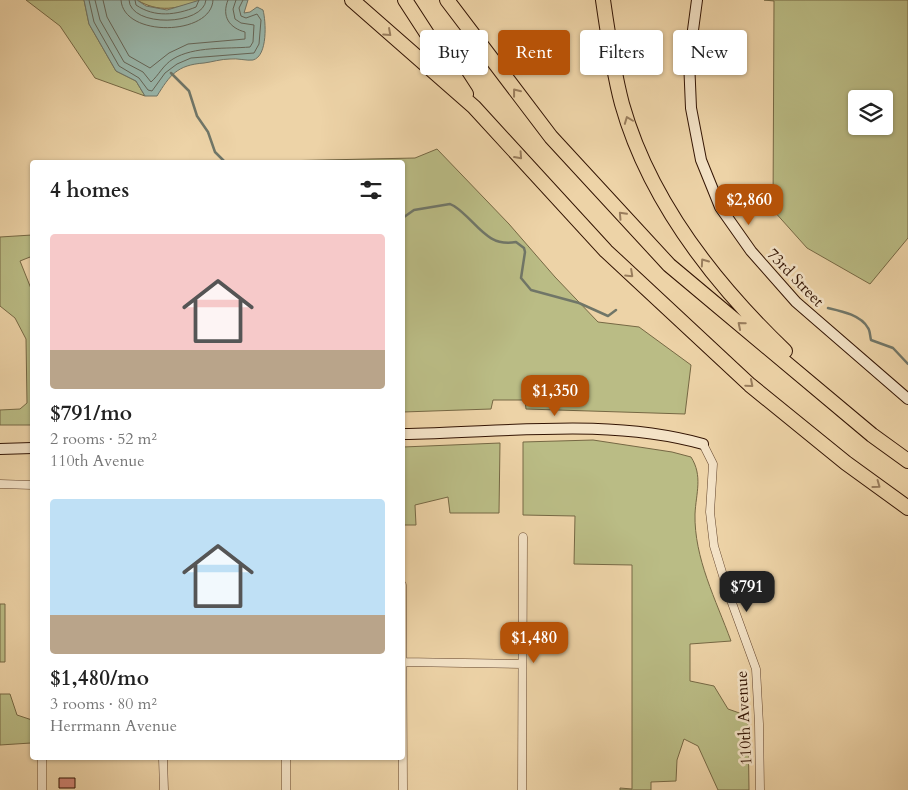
<!DOCTYPE html>
<meta charset="utf-8">
<style>
:root{--surface:#fff;--page:#f2f2f2;--text:#222;--muted:#767676;--accent:#b45309}
body{margin:0;font-family:Cardo,serif;background:var(--page);color:var(--text);height:100vh;display:flex;flex-direction:column;font-size:19px;white-space:nowrap}
*{box-sizing:border-box;margin:0}
p{font-size:16px;color:var(--muted)}
.icon{flex:none;width:28px;height:28px;fill:none;stroke:currentColor;stroke-width:2;stroke-linecap:round;stroke-linejoin:round}
.map{position:relative;flex:1;overflow:hidden}
.details{position:absolute;left:30px;top:160px;width:375px;height:600px;display:flex;flex-direction:column;background:var(--surface);border-radius:5px;box-shadow:0 1px 4px #0004}
.details>*{flex:none}
.banner{position:absolute;left:420px;top:30px;width:412px;height:45px;display:flex;gap:10px}
.buttons{position:absolute;left:848px;top:90px;display:grid;gap:10px}
.buttons a{display:grid;place-items:center;width:45px;height:45px;border-radius:5px;background:var(--surface);box-shadow:0 1px 4px #0004;font-size:25px}
.price{position:absolute;translate:-50% -42px;padding:0 11px;border-radius:10px;background:var(--accent);color:#fff;font-size:16px;line-height:32px;filter:drop-shadow(0 1px 2px #0008)}
.price::after{content:'';position:absolute;left:50%;top:30px;width:15px;height:11px;margin-left:-8px;background:inherit;clip-path:polygon(0 0,100% 0,50% 100%)}
.price.selected{background:#222;color:#fff}
ul{padding:0;list-style:none}
li{display:grid;align-content:center;gap:10px;height:265px;padding:0 20px}
li span{display:grid;place-items:center;height:155px;border-radius:5px;color:#555}
li>.icon{margin-inline-start:auto}
span .icon{width:90px;height:90px;fill:#fffc;stroke-width:1}
li b{font-size:21px}
h2{display:flex;justify-content:space-between;align-items:center;height:60px;padding:0 20px;font-size:21px}
.chip{padding:0 18px;border-radius:5px;background:var(--surface);box-shadow:0 1px 4px #0004;font-size:18px;line-height:45px}
.chip.selected{background:var(--accent);color:#fff}
.map>svg:first-child{display:block}
.green{fill:#babc85;stroke:#766844;fill-rule:evenodd}
.water{fill:#99b7ac;stroke:#707668}
.lines{fill:none;stroke-linecap:round;stroke-linejoin:round}
.shore{stroke:#666658;stroke-width:1}
.stream{stroke:#707668;stroke-width:2.5}
.building{fill:#cf8373;stroke:#331403}
.street-casing{stroke:#62442c;stroke-width:9}
.secondary-casing{stroke:#331403;stroke-width:12}
.highway-casing{stroke:#331403;stroke-width:16}
.street{stroke:#f3e2c6;stroke-width:8}
.secondary{stroke:#f3e2c6;stroke-width:10}
.highway{stroke:#edd3a7;stroke-width:14}
.oneway{stroke:#997d5d}
.labels{text-anchor:middle;stroke-width:5;stroke-linejoin:round;paint-order:stroke}
.street-label{font-size:16px;fill:#331403;stroke:#f3e2c6}
</style>
<div class="map">
<svg width="908" height="790" viewBox="0 0 908 790">
<rect width="100%" height="100%" fill="#edd3a7"/>
<filter id="stains"><feTurbulence type="fractalNoise" baseFrequency=".004" numOctaves="4"/><feColorMatrix values="0 0 0 0 .2 0 0 0 0 .09 0 0 0 0 .02 0 0 0 .5 -.17"/></filter>
<radialGradient id="worn" r=".72"><stop offset=".6" stop-color="#630" stop-opacity="0"/><stop offset="1" stop-color="#630" stop-opacity=".3"/></radialGradient>
<path class="green" d="M26,0H84L89,24L116,71L136,81L145,96L95,78L60,26Z
M137,0H200C177,9 159,13 137,0Z
M908,0V238L870,284L807,248L773,210L774,1L764,0ZM856,99H884V126H856Z
M437,149L509,224L555,277L598,322L639,327L691,365L685,414L526,409L525,400H493L491,409L403,412L402,162H278V161L415,158Z
M32,235V261L30,257L20,261L32,291V425H0V410L20,409L27,403L26,339L15,318L0,306V237Z
M593,440L672,452L691,457C703,476 696,493 695,514C694,558 716,600 731,641L690,644V681L714,686L728,709L748,716L749,790H718L698,746L684,739L677,760L676,781L651,782V790H620V788L632,789V565L574,564L575,516L523,515V442Z
M500,443L499,513H450L448,497L415,505L416,525H403V447Z
M0,604H5V662H0Z
M0,694H10L17,715L32,720L31,743L0,745Z"/>
<path class="water" d="M84,0H137L146,6L167,10L200,0H248L244,13L250,12L257,7L263,10C266,21 268,56 253,60C247,61 237,58 230,59C221,59 212,62 204,63C177,65 170,75 157,96H145L136,81L116,71L89,24Z"/>
<g class="lines">
<path class="shore" d="M89,0L94,22L119,66L139,78L148,90L152,91L165,73L177,64L191,58L254,53L259,44L261,20L257,14L246,18L241,16L239,8L243,0
M95,0L100,20L124,62L143,72L151,82C159,75 163,65 173,59C194,46 227,49 250,47L253,42L254,25L241,23L235,19L233,9L236,0
M103,0L107,17L129,56L150,68L169,53L188,44L245,39V32C230,28 221,17 228,0
M121,0C123,38 212,36 213,0
M129,0C130,28 204,26 206,0
M135,0L136,5C155,18 176,15 196,7L199,0"/>
<path class="stream" d="M171,73L189,91L197,116L208,132L215,152L225,162
M402,228L404,217L414,210L450,204L454,206C476,220 486,248 516,242L524,248L525,252L521,278L531,290L579,303L608,316L616,310
M828,308C841,311 861,315 868,328C870,330 870,336 871,340L893,348L908,364"/>
</g>
<path class="building" d="M59,778H75V788H59Z"/>
<g class="lines">
<g class="street-casing">
<path id="street" d="M703,444L713,464L710,512L714,546L728,592L756,669L759,724L760,790
M0,484L32,485
M402,585L403,790
M403,662L522,664
M42,758V790
M163,758L164,790
M286,758V790
M522,790L523,537"/>
</g>
<g class="secondary-casing">
<path id="secondary" d="M697,0L689,60L691,108L701,160L720,207L751,251L796,302L908,399
M402,434C502,433 606,417 703,444
M0,449L32,448"/>
</g>
<g class="highway-casing">
<path id="highway" d="M352,0L474,107L606,251L750,385L846,463L908,508
M405,0L466,94
M447,0L551,137L669,265L872,435L908,461
M603,0C608,35 613,70 622,104C649,200 715,284 785,351"/>
</g>
<use href="#street" class="street"/>
<use href="#secondary" class="secondary"/>
<use href="#highway" class="highway"/>
</g>
<defs><path id="oneway-chevron" d="M-2-3.5L2.5 0L-2 3.5" fill="none" stroke-width="1.6" stroke-linecap="round" stroke-linejoin="round" transform="scale(1.25)"/></defs>
<g class="oneway">
<use href="#oneway-chevron" transform="translate(388 33) rotate(42)"/>
<use href="#oneway-chevron" transform="translate(516 92) rotate(-128)"/>
<use href="#oneway-chevron" transform="translate(628 120) rotate(-111)"/>
<use href="#oneway-chevron" transform="translate(519 156) rotate(48)"/>
<use href="#oneway-chevron" transform="translate(622 215) rotate(-133)"/>
<use href="#oneway-chevron" transform="translate(704 262) rotate(-125)"/>
<use href="#oneway-chevron" transform="translate(630 274) rotate(43)"/>
<use href="#oneway-chevron" transform="translate(741 325) rotate(-140)"/>
<use href="#oneway-chevron" transform="translate(750 384) rotate(41)"/>
<use href="#oneway-chevron" transform="translate(877 485) rotate(36)"/>
</g>
<g class="labels">
<g class="street-label">
<text transform="translate(796 277) rotate(46)" y="6">73rd Street</text>
<text transform="translate(743 718) rotate(-93)" y="6">110th Avenue</text>
</g>
</g>
<rect width="100%" height="100%" filter="url(#stains)"/>
<rect width="100%" height="100%" fill="url(#worn)"/>
</svg>
<div class="buttons">
<a><svg class="icon" aria-label="layers" viewBox="0 0 24 24"><path d="M12 4l9 5-9 5-9-5zM3 14l9 5 9-5"/></svg></a>
</div>
<b class="price" style="left:749px;top:226px">$2,860</b>
<b class="price" style="left:555px;top:417px">$1,350</b>
<b class="price selected" style="left:747px;top:613px">$791</b>
<b class="price" style="left:534px;top:664px">$1,480</b>
<div class="banner">
<a class="chip">Buy</a>
<a class="chip selected">Rent</a>
<a class="chip">Filters</a>
<a class="chip">New</a>
</div>
<section class="details">
<h2>4 homes<svg class="icon" aria-label="filters" viewBox="0 0 24 24"><path d="M4 7h16M4 17h16"/><circle cx="9" cy="7" r="2"/><circle cx="15" cy="17" r="2"/></svg></h2>
<ul>
<li><span style="background:linear-gradient(#f6c9c9 75%,#b9a48a 0)"><svg class="icon" aria-label="home" viewBox="0 0 24 24"><path d="M3 11l9-7 9 7M6 9v11h12V9"/></svg></span><div><b>$791/mo</b><p>2 rooms · 52 m²</p><p>110th Avenue</p></div></li>
<li><span style="background:linear-gradient(#bfe0f5 75%,#b9a48a 0)"><svg class="icon" aria-label="home" viewBox="0 0 24 24"><path d="M3 11l9-7 9 7M6 9v11h12V9"/></svg></span><div><b>$1,480/mo</b><p>3 rooms · 80 m²</p><p>Herrmann Avenue</p></div></li>
</ul>
</section>
</div>
